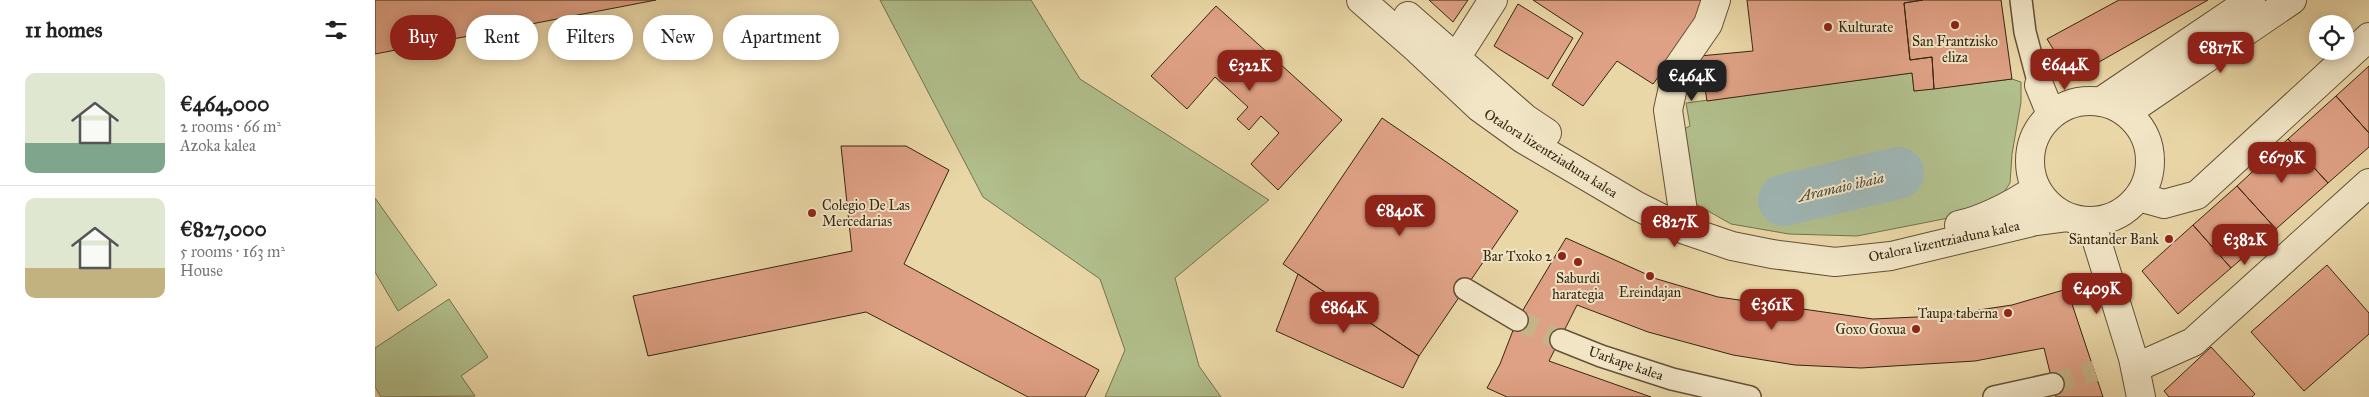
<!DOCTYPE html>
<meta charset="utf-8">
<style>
:root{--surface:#fff;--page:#f2f2f2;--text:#222;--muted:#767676;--line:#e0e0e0;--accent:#8f2418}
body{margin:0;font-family:"IM FELL Great Primer",serif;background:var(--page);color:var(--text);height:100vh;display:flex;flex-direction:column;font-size:19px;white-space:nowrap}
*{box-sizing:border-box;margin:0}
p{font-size:16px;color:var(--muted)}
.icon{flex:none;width:28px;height:28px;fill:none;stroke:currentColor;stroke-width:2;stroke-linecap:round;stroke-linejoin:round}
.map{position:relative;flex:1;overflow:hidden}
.details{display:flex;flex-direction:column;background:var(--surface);width:375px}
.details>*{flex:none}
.banner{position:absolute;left:15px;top:15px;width:475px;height:45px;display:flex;gap:10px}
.fabs{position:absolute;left:1934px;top:15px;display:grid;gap:10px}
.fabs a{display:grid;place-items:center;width:45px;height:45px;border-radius:50%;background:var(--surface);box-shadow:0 2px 12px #0003;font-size:25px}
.price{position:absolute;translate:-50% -42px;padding:0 11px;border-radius:10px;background:var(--accent);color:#fff;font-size:16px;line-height:32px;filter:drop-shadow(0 1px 2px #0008)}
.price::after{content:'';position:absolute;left:50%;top:30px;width:15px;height:11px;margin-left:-8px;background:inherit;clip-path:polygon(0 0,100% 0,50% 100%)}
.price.on{background:#222;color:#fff}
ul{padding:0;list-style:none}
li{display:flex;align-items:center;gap:15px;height:125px;padding:0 25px}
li+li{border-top:1px solid var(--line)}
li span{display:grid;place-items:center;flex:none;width:140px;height:100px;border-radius:10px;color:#555}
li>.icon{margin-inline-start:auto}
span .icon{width:60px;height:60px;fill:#fffc;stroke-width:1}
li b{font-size:21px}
h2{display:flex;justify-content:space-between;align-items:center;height:60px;padding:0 25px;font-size:21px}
.pill{padding:0 18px;border-radius:22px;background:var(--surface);box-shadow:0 2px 12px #0003;font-size:18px;line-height:45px}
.pill.on{background:var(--accent);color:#fff}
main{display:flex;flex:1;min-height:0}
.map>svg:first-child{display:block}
.green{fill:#b1bf8c;stroke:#74724f}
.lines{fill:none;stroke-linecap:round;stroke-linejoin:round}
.river{stroke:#9fb6b5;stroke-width:52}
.building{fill:#dfa185;stroke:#362612}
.pedestrian-tunnel{stroke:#c6b489;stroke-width:21;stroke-dasharray:21 11;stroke-linecap:butt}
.pedestrian-casing{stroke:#635237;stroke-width:24}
.minor-casing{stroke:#635237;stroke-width:30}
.pedestrian{stroke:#f1e5c6;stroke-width:21}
.minor{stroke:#f1e5c6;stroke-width:28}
.poi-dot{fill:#8f2418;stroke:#f1e5c6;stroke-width:2}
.labels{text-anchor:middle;stroke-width:4;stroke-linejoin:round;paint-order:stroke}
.poi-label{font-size:14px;fill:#362612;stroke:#f1e5c6;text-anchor:end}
.street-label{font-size:14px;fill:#362612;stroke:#f1e5c6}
.water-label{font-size:15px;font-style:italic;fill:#504a3b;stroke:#f1e5c6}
</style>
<main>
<section class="details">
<h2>11 homes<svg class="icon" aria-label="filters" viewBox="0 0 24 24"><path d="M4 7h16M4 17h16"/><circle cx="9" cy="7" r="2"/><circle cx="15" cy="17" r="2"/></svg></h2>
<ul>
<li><span style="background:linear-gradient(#dfe7d0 70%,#7fa58c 0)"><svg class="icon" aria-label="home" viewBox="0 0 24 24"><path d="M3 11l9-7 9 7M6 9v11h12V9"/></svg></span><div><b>€464,000</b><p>2 rooms · 66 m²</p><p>Azoka kalea</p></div></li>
<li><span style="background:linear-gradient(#dfe7d0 70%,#c2b280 0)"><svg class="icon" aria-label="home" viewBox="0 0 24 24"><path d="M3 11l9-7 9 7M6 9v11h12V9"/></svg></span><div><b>€827,000</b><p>5 rooms · 163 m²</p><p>House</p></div></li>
</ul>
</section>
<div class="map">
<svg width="1994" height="397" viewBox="0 0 1994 397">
<rect width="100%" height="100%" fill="#ead7a7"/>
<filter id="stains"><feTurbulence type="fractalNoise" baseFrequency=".004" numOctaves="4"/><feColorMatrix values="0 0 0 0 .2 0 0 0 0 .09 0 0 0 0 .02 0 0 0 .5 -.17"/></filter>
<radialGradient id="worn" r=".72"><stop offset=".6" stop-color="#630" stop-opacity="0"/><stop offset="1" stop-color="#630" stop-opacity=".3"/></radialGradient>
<path class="green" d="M505,0H656L705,79L894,200L800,278L824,366L846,397H730L750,350L725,279L608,197Z
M1537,73L1539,91L1637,79L1646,82V102L1637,154L1635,183L1626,197L1604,212L1482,236L1414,234L1356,224L1319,203L1307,130L1315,126L1311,103Z
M0,198L62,285L23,311L0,272Z
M74,299L113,357L86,376L100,396L6,397L0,387V348Z"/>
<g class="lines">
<path class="river" d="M1409,200L1523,173"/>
</g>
<path class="building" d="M0,0H281L0,54Z
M1054,0H1093L1078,22Z
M1158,0H1333L1329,16L1278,84L1242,61L1208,106L1177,85L1208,33Z
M1372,0H1548L1529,3L1535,60L1557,57L1559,89L1539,91L1537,73L1332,101L1325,56L1378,51Z
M1548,0H1626L1637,79L1559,89L1557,57L1535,60L1529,3Z
M1744,0H1833L1696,78L1672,39Z
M1143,4L1198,38L1173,79L1119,46Z
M841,6L967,120L903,190L876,164L904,133L886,116L874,130L862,119L873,107L840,77L812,109L776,76Z
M1994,66V133L1961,96Z
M1961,96L1994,133V147L1953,183L1913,139Z
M1007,118L1143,211L1044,356L908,264Z
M1913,139L1953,183L1901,229L1862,186Z
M466,146H531L574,170L529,264L724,370L710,397H653L491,312L273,356L258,296L477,251Z
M1862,186L1901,229L1856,268L1818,225Z
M1818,225L1856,268L1803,314L1767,271Z
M1191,238L1282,279L1343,297L1498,319L1564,316L1637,305L1692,289L1728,397H1681L1669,348L1600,361L1486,368L1420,365L1358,355L1273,332L1202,305L1174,361L1276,397H1132L1112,388L1125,364L1142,320Z
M1952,265L1994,313V334L1929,391L1876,332Z
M923,274L1044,356L1028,388L901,331Z
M1836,347L1880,394L1877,397H1794L1789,391Z"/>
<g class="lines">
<path class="pedestrian-tunnel" d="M1142,320L1186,340
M1678,384L1720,371"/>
<g class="pedestrian-casing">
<path id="pedestrian" d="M1646,0L1650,32L1664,85
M1090,289L1142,320
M1186,340L1226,356L1297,379L1375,397
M1619,397L1678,384"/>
</g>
<g class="minor-casing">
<path id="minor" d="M986,0L1042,49L1105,108L1148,139L1262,206L1310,230L1357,246L1397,254L1460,262L1516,256L1661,221L1692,217
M1033,16L1151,119L1172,133
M1081,58L1118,0
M1664,85L1676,114
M1655 161a60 60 0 1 1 120 0a60 60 0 1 1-120 0Z
M1725,102L1876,0
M1751,113L1917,0
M1764,197L1789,204L1822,195L1994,37
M1308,211L1293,110L1302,69L1333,24L1341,0
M1716,222L1758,358L1766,397
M1584,225C1611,219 1638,204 1661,189
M1760,368L1818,342L1994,183"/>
</g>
<use href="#pedestrian" class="pedestrian"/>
<use href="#minor" class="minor"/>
</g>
<g class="poi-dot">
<circle cx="1580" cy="25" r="5"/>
<circle cx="1453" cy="27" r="5"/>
<circle cx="437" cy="213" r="5"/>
<circle cx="1794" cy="239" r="5"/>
<circle cx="1187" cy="256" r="5"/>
<circle cx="1203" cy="262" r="5"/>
<circle cx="1275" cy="276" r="5"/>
<circle cx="1633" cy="313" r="5"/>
<circle cx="1541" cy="329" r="5"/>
</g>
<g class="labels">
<g class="poi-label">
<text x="1463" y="32" text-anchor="start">Kulturate</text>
<text x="1580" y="46" text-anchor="middle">San Frantzisko<tspan x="1580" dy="16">eliza</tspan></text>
<text x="447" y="210" text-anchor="start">Colegio De Las<tspan x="447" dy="16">Mercedarias</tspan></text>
<text x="1784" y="244">Santander Bank</text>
<text x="1177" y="261">Bar Txoko 2</text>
<text x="1203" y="283" text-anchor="middle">Saburdi<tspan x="1203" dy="16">harategia</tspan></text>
<text x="1275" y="297" text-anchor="middle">Ereindajan</text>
<text x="1623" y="318">Taupa taberna</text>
<text x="1531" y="334">Goxo Goxua</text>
</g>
<g class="street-label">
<text transform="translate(1176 153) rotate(32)" y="5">Otalora lizentziaduna kalea</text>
<text transform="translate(1569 241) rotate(-12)" y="5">Otalora lizentziaduna kalea</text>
<text transform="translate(1251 363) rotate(19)" y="5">Uarkape kalea</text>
</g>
<g class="water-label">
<text transform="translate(1466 187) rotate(-13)" y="5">Aramaio ibaia</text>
</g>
</g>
<rect width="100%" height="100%" filter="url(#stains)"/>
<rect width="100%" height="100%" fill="url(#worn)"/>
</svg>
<div class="fabs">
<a><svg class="icon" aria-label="locate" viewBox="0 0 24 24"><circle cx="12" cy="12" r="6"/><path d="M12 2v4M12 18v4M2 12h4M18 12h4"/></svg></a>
</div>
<b class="price" style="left:1846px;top:74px">€817K</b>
<b class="price" style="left:1690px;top:91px">€644K</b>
<b class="price" style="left:875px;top:92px">€322K</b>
<b class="price on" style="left:1317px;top:102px">€464K</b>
<b class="price" style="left:1907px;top:184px">€679K</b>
<b class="price" style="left:1025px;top:237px">€840K</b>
<b class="price" style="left:1300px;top:248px">€827K</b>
<b class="price" style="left:1870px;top:266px">€382K</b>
<b class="price" style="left:1722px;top:315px">€409K</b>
<b class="price" style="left:1397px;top:331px">€361K</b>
<b class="price" style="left:969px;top:334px">€864K</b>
<div class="banner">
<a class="pill on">Buy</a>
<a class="pill">Rent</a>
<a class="pill">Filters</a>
<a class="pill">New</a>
<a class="pill">Apartment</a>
</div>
</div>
</main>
